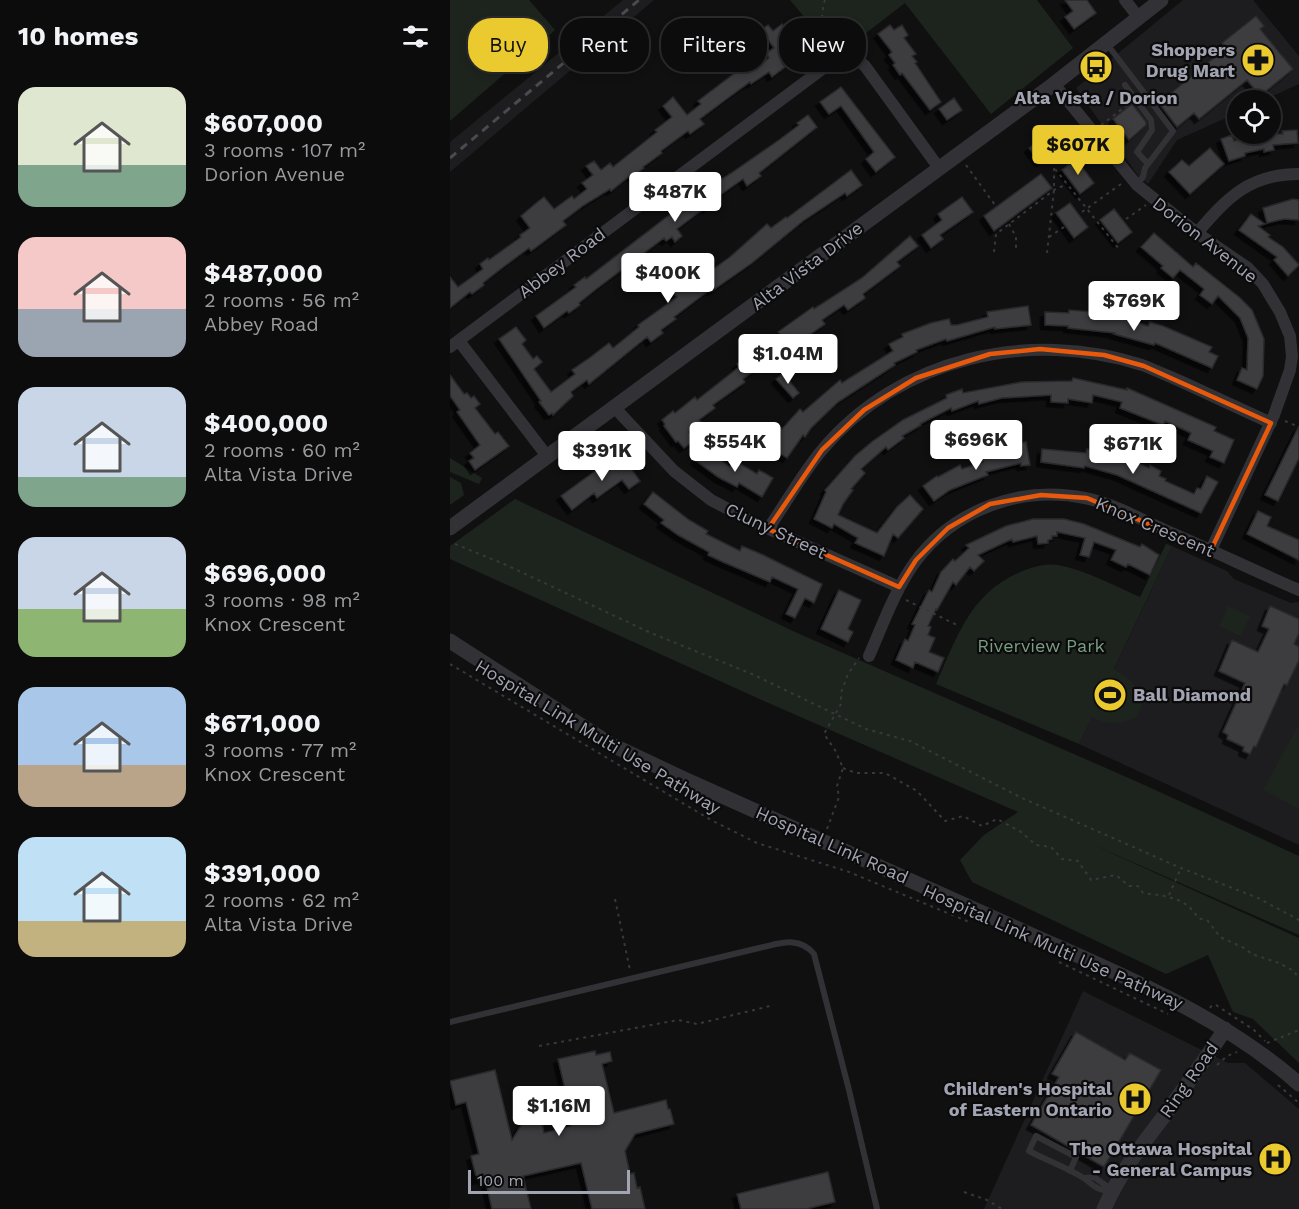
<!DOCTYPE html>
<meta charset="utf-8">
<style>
:root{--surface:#0c0c0d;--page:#1a1a1b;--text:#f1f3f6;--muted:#9a9b9d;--line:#2c2c2e;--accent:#ebca2f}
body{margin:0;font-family:"Work Sans",sans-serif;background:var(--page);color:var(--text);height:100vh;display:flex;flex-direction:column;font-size:22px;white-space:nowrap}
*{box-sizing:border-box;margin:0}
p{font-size:20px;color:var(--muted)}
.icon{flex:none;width:33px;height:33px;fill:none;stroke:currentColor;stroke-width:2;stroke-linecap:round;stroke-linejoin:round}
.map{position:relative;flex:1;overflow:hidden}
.drawer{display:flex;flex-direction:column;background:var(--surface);width:450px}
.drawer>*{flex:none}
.top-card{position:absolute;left:18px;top:18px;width:570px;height:54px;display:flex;gap:12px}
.fabs{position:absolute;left:777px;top:90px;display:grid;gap:12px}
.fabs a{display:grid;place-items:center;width:54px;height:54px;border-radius:50%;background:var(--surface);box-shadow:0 3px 9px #0003,0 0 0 2px var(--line);font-size:30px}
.scale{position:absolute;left:18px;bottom:15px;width:162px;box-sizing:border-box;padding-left:6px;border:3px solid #a2a4b2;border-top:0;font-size:16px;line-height:21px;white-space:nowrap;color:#a2a4b2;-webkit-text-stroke:4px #0b0b0c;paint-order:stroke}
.price{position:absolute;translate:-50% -51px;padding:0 14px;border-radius:6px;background:#fff;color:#222;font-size:20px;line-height:39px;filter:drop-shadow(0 2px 3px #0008)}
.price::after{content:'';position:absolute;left:50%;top:36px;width:18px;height:14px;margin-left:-9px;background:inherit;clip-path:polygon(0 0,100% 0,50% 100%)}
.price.current{background:var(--accent);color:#111}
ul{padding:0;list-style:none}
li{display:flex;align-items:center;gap:18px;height:150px;padding:0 18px}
li span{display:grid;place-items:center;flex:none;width:168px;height:120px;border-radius:18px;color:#555}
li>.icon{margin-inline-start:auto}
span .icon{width:72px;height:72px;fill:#fffc;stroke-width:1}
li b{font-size:26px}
h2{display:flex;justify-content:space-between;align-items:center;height:72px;padding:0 18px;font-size:26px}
.pill{padding:0 21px;border-radius:24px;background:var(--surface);box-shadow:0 3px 9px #0003,0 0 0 2px var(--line);font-size:21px;line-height:54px}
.pill.current{background:var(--accent);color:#111}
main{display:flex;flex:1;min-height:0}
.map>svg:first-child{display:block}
.built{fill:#1d1c1e}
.green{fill:#1d241e}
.building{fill:#3c3d41;stroke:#2b2a2d;stroke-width:1.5;filter:url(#shadow)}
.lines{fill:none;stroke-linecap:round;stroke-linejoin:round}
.path{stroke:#37383d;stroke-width:2;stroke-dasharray:3 4.5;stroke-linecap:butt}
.service{stroke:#313136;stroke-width:6}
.minor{stroke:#313136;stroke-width:12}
.tertiary{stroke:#313136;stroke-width:15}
.rail{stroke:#4a4b51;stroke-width:3;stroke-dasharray:8 6;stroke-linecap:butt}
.marked{fill:none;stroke:#e8590c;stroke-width:4.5;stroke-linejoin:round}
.labels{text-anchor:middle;stroke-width:4.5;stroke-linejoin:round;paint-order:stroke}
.poi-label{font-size:18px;font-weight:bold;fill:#a2a4b2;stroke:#0b0b0c;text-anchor:end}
.street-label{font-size:18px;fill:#a2a4b2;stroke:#0b0b0c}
.park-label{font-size:18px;fill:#799d81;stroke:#0b0b0c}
</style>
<main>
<section class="drawer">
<h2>10 homes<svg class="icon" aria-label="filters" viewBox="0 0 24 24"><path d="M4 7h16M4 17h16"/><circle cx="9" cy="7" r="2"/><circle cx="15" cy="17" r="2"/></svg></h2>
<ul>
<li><span style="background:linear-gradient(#dfe7d0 65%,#7fa58c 0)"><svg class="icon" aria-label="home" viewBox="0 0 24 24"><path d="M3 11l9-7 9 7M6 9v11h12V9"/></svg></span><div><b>$607,000</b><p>3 rooms · 107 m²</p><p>Dorion Avenue</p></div></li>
<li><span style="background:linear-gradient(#f6c9c9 60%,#9aa5b1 0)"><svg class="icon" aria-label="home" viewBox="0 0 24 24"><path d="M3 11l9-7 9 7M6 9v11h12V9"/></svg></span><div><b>$487,000</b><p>2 rooms · 56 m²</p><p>Abbey Road</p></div></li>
<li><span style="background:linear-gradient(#c9d6e8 75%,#7fa58c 0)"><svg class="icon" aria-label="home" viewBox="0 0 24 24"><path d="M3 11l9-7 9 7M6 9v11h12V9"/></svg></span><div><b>$400,000</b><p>2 rooms · 60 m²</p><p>Alta Vista Drive</p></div></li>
<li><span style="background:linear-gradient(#c9d6e8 60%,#8fb573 0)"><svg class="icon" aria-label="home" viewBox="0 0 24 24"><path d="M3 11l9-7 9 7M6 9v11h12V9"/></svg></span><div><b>$696,000</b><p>3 rooms · 98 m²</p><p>Knox Crescent</p></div></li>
<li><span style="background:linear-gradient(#a9c7e8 65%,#b9a48a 0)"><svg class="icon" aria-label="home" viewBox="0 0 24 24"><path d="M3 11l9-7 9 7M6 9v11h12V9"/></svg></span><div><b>$671,000</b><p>3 rooms · 77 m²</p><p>Knox Crescent</p></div></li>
<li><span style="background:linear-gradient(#bfe0f5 70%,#c2b280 0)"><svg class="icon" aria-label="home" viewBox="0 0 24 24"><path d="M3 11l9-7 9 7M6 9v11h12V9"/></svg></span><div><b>$391,000</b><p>2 rooms · 62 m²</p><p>Alta Vista Drive</p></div></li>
</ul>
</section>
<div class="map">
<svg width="849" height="1209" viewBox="0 0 849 1209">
<defs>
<filter id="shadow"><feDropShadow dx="-4.5" dy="4.5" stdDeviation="0" flood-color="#0009"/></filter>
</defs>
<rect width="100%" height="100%" fill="#101011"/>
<path class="built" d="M173,0H204L0,172V142Z
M733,0H803L849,56V84L814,100H788L787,113L727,140L698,184L689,177L626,88Z
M722,546L777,571L784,579L841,603L849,602V845L629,744Z
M633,991L778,1063H795L849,1109V1209H534Z"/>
<path class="green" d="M0,0H79L105,30L0,121Z
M340,0H587L623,48L541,114L455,3L394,50L385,54Z
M0,458L32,478L29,484L0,472Z
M0,477L11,483L14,495L0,505Z
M65,499L345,632L690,783L849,856V935L639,843L849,938V1063L803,1019L783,1012L758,955L716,974L522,882L510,860L534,835L568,812L314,701L0,559V546Z
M716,544L722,546L664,669C680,680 687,683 693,703L687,717C671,724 658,726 642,717L629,744L486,684C506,639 520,594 568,573C582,567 594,563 608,565C637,571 663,585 690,597Z
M778,606L800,616L790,636L769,626Z
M849,724V809L813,790Z"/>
<path class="building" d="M615,0H637L646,13L624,29L615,17L623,11Z
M806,16L814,26L810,29L843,69L810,96L797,80L749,119L744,113L727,127L709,103L776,48L772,43Z
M332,24L351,48L332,63L335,67L322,77L319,72L301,84L300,82L278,98L250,119L254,124L240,134L238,131L211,151L212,153L193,167L194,168L182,177L181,175L161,191L160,189L134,205L113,221L116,225L81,251L79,248L52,268L33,283L34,285L22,294L20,292L0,308V277L8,287L33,269L30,264L38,258L39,260L71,237L70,235L80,228L71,216L85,204L94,197L104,209L122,196L124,199L137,189L132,183L143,175L136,166L144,161L151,170L160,163L163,167L207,132L205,130L222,117L213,106L223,97L237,115L251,104L248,101L290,69L288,66L296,59L303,69L319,58L316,53L324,48L311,30L318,25L323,31Z
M440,25L444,30L452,25L458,35L454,38L466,54L462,56L467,62L465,63L491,102L480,110L452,73L450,75L443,65L445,63L439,55L442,52L428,34Z
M391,87L445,157L426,172L416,159L424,152L391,106L379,114L370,102Z
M504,98L512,110L497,120L489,109Z
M682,104L696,122V125L679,140L663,119Z
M358,115L367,127L309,173L311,176L297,186L293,179L266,198L268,200L257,209L256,207L227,229L232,236L225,242L222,237L216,241L214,238L145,290L129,303L130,305L119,313L117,311L94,328L86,316L126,287L124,285L135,277L136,279L235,203L236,205L268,179L269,181L280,174L329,140L349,125L347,123Z
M603,129L614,144L590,162L579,148Z
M847,130L848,143L823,145L824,150L814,152V149L795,153V156L779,161L771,139L782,135L784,141L807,134H833L832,131Z
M760,148L774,164L740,194L719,172L732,160L739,166Z
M626,159L644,183L630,194L612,170Z
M401,170L412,185L397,196L395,193L353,221L302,263L262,291L261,289L224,317L226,319L211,330L213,333L201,342L197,337L139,384L137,380L121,392L123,396L103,415L102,413L99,415L89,402L91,401L49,339L66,327L76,340L72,344L83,359L87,356L92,362L84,369L101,392L125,374L122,370L138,359L159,343L163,348L189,327L188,325L227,297L222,291L236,279L241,285L280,257L317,224L321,228L336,217L337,218Z
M591,174L602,188L544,231L534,216Z
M512,197L523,212L490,235L493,239L481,248L472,235L492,220L488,214Z
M843,199L849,200V220L834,219L817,223L813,208Z
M620,203L638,227L624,238L606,213Z
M664,209L682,232L668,243L650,220Z
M801,214L815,224L808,226L820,235L818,237L833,247L849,265L838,276L824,260L827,257L789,230Z
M704,233L743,267L746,263L789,297L802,310L814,339L813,376L807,389L787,380L792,368L797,370L798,338L790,318L768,296L762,304L750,295L754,289L730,270L723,278L711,268L713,266L691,247Z
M460,236L468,246L447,262L450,266L413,294L415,298L398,310L394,305L372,320L375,324L342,347L345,351L322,369L317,362L293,379L295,382L263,405L265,408L249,420L252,423L239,432L245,440L234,448L228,441L226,442L214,426L215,424L212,420L223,411L225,413L245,397L247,400L289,367L287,364L330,334L328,332L363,307L364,309L412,278Z
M578,306L581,325L545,329V327L497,341L496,339L466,350L467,352L444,363L445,365L388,402L361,428L355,437L353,435L337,458L328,452L330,448L319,439L329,426L332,429L350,409L353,412L390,380L392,383L443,351L439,344L453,337L452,334L481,323L499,319L501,325H507L538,317L537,312Z
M644,308L666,312L665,314L683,319V321L698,326L700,322L713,326L762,347L759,352L768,356L762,368L705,343L704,345L664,334L665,333L618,328V326L595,325V312L619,313V310L643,312Z
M333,373L349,393L343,398L326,379Z
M0,375L14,394L17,393L21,398L24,396L30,404L25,408L45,434L48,432L59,446L25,470L19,461L24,458L20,453L30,445L7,412L10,410L0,396Z
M623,378L677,390V388L766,427L764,431L784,440L774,463L760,457L763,451L738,440L741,433L715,421L713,425L670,408L672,402L643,395L642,403L618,399V403L601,402V395L552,398L529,404L528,401L502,411L501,408L470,424L471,425L452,436L454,438L438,450L436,447L411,469L415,473L401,489L403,490L393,504L388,515L427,533L447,507L460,495L473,509L448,538L443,534L434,556L405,543L408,538L384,524L382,528L364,519L376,492L375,490L405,456L423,441L453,420L497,398L496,395L512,389L513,393L572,382L622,381Z
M849,426V458L828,501L815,495Z
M576,442L580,465L571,466V463L536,472L538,475L500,490L484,501L473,486L487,476L488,477L510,465L512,469L533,462L532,458L568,449L567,444Z
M254,448L280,467L284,460L307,474L309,470L323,478L312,497L289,483L287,487L268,477L245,460Z
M592,449L636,453L637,449L669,457L670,455L699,468L700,465L711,471L709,476L716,479L715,481L744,494L747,488L751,489L757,476L768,482L751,513L667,475L635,466L634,468L591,462Z
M170,453L190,481L179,489L172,480L147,498L144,493L122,510L111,496Z
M203,492L239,520L258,531L256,534L290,551L292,546L313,555L372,584L364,603L355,598L345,618L336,614L348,589L322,577L320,582L273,562L258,555L259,552L228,535L211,523L214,520L194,504Z
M808,511L821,517L817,526L849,540V560L797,534Z
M583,519H614L634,524L690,547L692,544L709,555L700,575L678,564L676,567L661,560L666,550L644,542L639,557L630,555L635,538L607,532V536H602V539L598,540V543L588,544L587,536L563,542L562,539L528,555L534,561L524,571L520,567L506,585L503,582L487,610L486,609L478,626L481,627L478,635L485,638L479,652L494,658L488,672L465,662L463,668L446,660L455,639L458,641L465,625L462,624L479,590L482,592L491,572L503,559L505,561L519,548L516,545L556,526Z
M389,590L411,600L398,629L403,632L398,642L371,629Z
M820,606L849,619V633L844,644L849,647V660L837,685L834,684L806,747L804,746L800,754L793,751L794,747L777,739L778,735L773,732L795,683L769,671L782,640L808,652L819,629L812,626Z
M626,1032L675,1060L680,1053L711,1070L654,1167L581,1125L609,1077L602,1074Z
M145,1051L146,1055L160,1052L162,1061L152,1064L164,1113L216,1100L218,1109H220L224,1124L185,1134L175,1151L180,1174L184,1173L187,1188L190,1187L195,1209H142L131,1163L73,1176L81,1209H42L35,1178L27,1180L21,1156L29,1154L16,1102L6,1105L0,1081L45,1070L62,1140L77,1116L91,1118L94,1133L121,1126V1123H123L108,1059Z
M378,1172L385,1202L356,1209H291L287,1194Z"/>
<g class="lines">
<path class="path" d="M375,0C370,15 372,35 379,50
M651,125L680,103
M516,165L545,205
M605,169L669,249
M632,212L671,184
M676,219L696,205
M559,224L566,237V252
M599,237L614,227
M544,252L546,234L604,190L617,184
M597,253L604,190V155
M835,421L849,427
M5,544L54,564L201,633L302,674L416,729L460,741L572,798L731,868L808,898L849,920
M456,600L509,626
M0,664L261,820L307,843L399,872L519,922
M393,768L406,773H435L467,791L495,821L513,816L532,826L547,819L571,832L586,845L601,847L612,859L628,861L641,880L666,875L679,886H688L693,893C715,896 736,897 748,918L758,921L770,937L794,948L802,954L829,963L844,971L849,979
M377,829L389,797L387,786L393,768L385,750L374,734L391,704V693L398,674L409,658
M719,895L731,868
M165,899L180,970
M609,962L718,1014
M760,1008L762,1005H766L804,1030L815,1041
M817,1043L849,1030
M89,1046L228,1020L247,1024L324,1005
M767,1065L777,1056L787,1052
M828,1085L849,1103
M514,1192L537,1200L552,1209"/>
<path class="service" d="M657,44L723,131L695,168L693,177L687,184
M675,85L701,120L702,130L687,152L698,164
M0,1022L309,948C328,944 349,935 364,954L399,1090L427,1209
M620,1171L626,1157L586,1136L579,1151C596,1160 615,1167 632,1177C645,1185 643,1190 662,1191
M635,1178L644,1177L662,1190"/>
<path class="minor" d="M675,0L689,18
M604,84L687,185L747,233L798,268L813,284L830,312L840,336L842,356L840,370L824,415L761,550
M747,233C777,198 799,174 849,174
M9,341L97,456
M0,347L387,58C399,56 405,57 415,66L489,168
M164,407L224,471L261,500L299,520L449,587
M318,529C336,503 352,474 372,450C450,357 580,329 692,365C705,370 718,376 730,381C761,395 791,409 821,423
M419,656C433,624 445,590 465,562C504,509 572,485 635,498C666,504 695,522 724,534C766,552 807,572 849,590"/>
<path class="tertiary" d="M0,528L604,84L711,0
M0,641L160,744L232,778C342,827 453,877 564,927C663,972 766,1011 849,1084
M654,1209C669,1174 691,1146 714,1116C735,1087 756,1059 775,1029"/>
<path class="rail" d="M0,158L189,0"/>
</g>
<path class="marked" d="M590,349L654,355L694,366L821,423L761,550L637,498L591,495L540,504L498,528L466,560L449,587L318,529L372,450L414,410L466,378L540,354Z"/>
<defs>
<g id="pharmacy-disc" transform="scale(1.725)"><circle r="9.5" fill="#ebca2f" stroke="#0b0b0c"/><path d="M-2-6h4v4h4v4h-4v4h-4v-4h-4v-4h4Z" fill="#111"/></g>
<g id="bus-disc" transform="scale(1.725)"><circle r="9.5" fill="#ebca2f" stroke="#0b0b0c"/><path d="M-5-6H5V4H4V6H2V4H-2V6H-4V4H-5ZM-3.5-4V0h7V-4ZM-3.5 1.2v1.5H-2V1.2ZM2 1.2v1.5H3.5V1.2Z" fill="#111"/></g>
<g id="stadium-disc" transform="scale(1.725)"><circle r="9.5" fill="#ebca2f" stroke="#0b0b0c"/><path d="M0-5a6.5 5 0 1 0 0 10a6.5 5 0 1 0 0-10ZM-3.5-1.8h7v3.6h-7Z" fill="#111"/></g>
<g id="hospital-disc" transform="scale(1.725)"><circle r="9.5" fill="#ebca2f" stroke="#0b0b0c"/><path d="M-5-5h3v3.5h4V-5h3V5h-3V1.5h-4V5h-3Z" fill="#111"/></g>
</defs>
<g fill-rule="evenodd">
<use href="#pharmacy-disc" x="808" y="60"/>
<use href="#bus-disc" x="646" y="67"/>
<use href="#stadium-disc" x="660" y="695"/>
<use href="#hospital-disc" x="685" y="1099"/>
<use href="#hospital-disc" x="825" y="1159"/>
</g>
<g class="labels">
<g class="poi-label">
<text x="785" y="56">Shoppers<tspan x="785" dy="21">Drug Mart</tspan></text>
<text x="646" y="104" text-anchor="middle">Alta Vista / Dorion</text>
<text x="683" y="701" text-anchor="start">Ball Diamond</text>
<text x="662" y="1095">Children's Hospital<tspan x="662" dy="21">of Eastern Ontario</tspan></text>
<text x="802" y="1155">The Ottawa Hospital<tspan x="802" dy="21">- General Campus</tspan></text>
</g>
<g class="street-label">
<text transform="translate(755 240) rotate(38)" y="6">Dorion Avenue</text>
<text transform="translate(112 263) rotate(-37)" y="6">Abbey Road</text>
<text transform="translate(357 266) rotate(-37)" y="6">Alta Vista Drive</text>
<text transform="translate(705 527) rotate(23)" y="6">Knox Crescent</text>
<text transform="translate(326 531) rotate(25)" y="6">Cluny Street</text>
<text transform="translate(148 737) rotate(31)" y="6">Hospital Link Multi Use Pathway</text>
<text transform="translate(382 845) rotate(24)" y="6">Hospital Link Road</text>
<text transform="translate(603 947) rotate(24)" y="6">Hospital Link Multi Use Pathway</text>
<text transform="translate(739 1080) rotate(-55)" y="6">Ring Road</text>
</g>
<g class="park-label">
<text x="591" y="652">Riverview Park</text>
</g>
</g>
</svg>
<div class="fabs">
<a><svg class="icon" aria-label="locate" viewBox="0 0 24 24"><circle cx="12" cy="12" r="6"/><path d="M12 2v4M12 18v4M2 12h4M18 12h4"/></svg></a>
</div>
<div class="scale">100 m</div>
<b class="price current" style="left:628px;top:176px">$607K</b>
<b class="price" style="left:225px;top:223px">$487K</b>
<b class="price" style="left:218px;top:304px">$400K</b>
<b class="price" style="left:684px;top:332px">$769K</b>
<b class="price" style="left:338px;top:385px">$1.04M</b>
<b class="price" style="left:526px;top:471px">$696K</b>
<b class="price" style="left:285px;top:473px">$554K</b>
<b class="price" style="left:683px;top:475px">$671K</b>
<b class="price" style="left:152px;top:482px">$391K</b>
<b class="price" style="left:109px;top:1137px">$1.16M</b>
<div class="top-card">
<a class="pill current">Buy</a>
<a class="pill">Rent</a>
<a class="pill">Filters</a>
<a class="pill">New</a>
</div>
</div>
</main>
